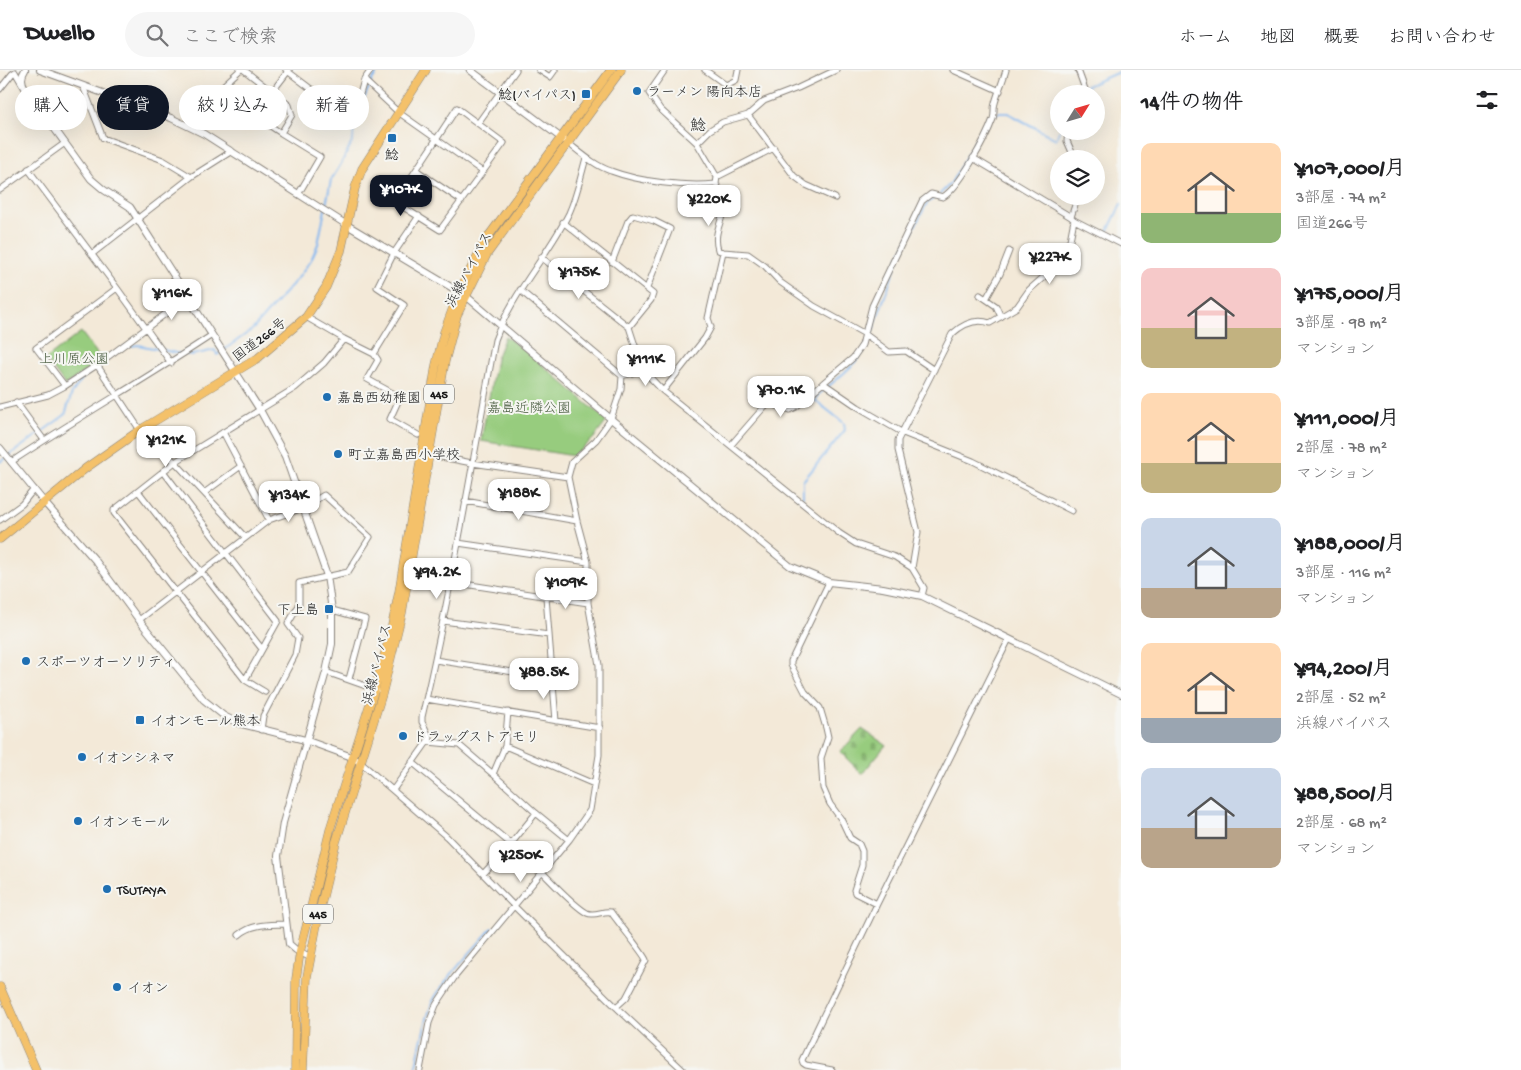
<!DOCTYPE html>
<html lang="ja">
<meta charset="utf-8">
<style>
:root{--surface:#fff;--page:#f6f6f6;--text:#202124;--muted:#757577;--line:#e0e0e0;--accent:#111827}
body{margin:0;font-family:"Gochi Hand","Klee One",sans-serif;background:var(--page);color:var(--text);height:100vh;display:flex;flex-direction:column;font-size:19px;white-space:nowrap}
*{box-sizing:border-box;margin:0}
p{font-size:16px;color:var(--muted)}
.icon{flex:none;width:28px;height:28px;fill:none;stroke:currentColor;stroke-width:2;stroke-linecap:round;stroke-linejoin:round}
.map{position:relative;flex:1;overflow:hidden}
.drawer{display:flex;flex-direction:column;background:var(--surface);width:400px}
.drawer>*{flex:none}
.guide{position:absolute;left:15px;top:15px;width:475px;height:45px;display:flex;gap:10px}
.needle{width:32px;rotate:53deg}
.controls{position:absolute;left:1050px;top:15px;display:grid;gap:10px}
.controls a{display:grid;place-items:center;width:55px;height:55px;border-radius:50%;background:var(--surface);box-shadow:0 5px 20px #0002;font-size:25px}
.price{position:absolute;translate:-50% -42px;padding:0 11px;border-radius:10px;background:#fff;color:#222;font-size:16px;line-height:32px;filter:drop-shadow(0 1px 2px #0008)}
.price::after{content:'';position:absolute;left:50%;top:30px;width:15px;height:11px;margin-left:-8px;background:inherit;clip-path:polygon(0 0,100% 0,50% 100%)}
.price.selected{background:var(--accent);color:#fff}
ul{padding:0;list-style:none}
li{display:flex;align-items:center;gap:15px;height:125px;padding:0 20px}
li span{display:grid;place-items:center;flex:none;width:140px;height:100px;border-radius:10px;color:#555}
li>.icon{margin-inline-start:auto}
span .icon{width:60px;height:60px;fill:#fffc;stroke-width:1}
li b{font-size:21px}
h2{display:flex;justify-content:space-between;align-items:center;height:60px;padding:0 20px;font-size:21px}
.tag{padding:0 18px;border-radius:22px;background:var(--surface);box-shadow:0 5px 20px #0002;font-size:18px;line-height:45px}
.tag.selected{background:var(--accent);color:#fff}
header{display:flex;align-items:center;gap:30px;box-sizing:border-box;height:70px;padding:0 25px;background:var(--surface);border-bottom:1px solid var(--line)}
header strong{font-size:24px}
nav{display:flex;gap:28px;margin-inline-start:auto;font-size:18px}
.search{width:350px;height:45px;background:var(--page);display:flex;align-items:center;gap:12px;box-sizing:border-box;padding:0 18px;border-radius:28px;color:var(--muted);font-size:19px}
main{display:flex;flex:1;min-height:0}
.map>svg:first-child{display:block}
.cemetery{fill:url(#cemetery-stones);stroke:#5a744d}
.park{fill:#97cc7e;stroke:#5a744d}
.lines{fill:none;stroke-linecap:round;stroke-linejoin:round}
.stream{stroke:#80b6ef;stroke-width:2}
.minor-casing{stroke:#88827a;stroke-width:7}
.tertiary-casing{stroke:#88827a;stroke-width:8}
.primary-casing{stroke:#88827a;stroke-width:9}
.trunk-casing{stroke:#88827a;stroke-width:9}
.minor{stroke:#fff;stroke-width:5}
.tertiary{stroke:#fff;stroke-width:6}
.primary{stroke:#f4c16a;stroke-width:8}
.trunk{stroke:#f4c16a;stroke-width:8}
.poi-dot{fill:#1f6fb2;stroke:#f6f6f2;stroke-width:2}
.labels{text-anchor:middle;stroke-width:4;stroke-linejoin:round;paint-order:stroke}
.shield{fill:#f6f6f2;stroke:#5d5d5c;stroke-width:1}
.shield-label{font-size:12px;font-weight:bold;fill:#1c1c1c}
.poi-label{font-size:14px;fill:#1c1c1c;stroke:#f6f6f2;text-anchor:start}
.street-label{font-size:14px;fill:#1c1c1c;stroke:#f6f6f2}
.park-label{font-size:14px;fill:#475a3e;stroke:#f6f6f2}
.quarter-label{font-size:16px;fill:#1c1c1c;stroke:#f6f6f2}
</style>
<header>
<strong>Dwello</strong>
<div class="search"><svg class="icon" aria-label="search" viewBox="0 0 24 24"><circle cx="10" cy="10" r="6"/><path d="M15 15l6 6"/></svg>ここで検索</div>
<nav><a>ホーム</a><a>地図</a><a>概要</a><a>お問い合わせ</a></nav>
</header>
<main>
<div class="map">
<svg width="1121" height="1000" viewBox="0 0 1121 1000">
<defs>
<pattern id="cemetery-stones" width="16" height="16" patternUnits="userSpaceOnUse" patternTransform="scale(1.25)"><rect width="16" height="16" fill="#97cc7e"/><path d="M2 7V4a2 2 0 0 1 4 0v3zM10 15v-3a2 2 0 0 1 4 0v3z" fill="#82af6c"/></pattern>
</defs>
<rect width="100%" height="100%" fill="#f6f6f2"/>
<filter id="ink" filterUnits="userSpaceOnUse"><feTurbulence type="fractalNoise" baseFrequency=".02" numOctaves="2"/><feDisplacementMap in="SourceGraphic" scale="10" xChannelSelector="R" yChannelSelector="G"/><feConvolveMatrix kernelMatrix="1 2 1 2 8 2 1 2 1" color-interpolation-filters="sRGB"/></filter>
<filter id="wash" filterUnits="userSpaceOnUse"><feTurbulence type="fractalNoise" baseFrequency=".0096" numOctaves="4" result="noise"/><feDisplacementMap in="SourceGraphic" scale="20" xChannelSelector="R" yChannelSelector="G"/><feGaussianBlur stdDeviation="1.12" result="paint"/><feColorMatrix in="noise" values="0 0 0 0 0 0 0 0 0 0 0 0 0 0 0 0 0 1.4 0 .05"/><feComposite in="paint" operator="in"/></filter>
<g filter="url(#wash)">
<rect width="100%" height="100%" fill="#f3e9d8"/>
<path class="cemetery" d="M862,659L886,675L862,704L840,682Z"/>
<path class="park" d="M81,262L102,290L65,315L46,289Z
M505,266L532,286L607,351L594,368L574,386L481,371L496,289Z"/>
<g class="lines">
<path class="stream" d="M1077,24L1080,19L1121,1
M996,43H1008L1056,69L1059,61
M940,124L951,113L988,48L992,45
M1107,163L1121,134
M871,265L899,187L927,133L936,127
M124,277L138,275L158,279
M163,280L180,284
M185,284L192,285L215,280L217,285L253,259L298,208L311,190L318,174L331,110L341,94L353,70L354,52L372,10L379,0
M0,392L65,345L72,323L84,306
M803,427V411L845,360L844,353L816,331L817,326C836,309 860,294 869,270
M415,1000C420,978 424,954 432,933C442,911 476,877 492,858"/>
</g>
</g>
<g filter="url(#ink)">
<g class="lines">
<g class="minor-casing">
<path id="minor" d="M244,0L289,35L292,45L281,63
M286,0L348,47L358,31L364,10L371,0
M539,0L550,7L555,0
M665,0L649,23L660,39L697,73L717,107L716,114C736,143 710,154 718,180L723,182L748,184L765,196L780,212L814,236L865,264L889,282L906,281L934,300
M705,0L726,15L736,10L738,0
M953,0L1000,21
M1078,0L1086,22L1084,24
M364,10L398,42L483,102
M83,16L103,68L163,90L191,107
M0,19L12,4L15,2L22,14
M217,21L281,63L320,87L299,123
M272,22L289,0
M457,38L504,73L440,160L395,132Z
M748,45L794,106L806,115L835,128
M478,53L516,0
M188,56L202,35L240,0
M1068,61L1067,71L1075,89
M568,73C581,83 595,96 611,101C640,112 685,117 716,114
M697,73L710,60L723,52L748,45L764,31L798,18L836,0
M973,88L1071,147L1074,150L1121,174
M28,99L117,218
M416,100L462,131
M717,107L774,78
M0,120L65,73
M1071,147L1078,126
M563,152L653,224L651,230L629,257
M92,184L191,107L232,81
M541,187L629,257L643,300L663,321L839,463L856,474L895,487L912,498L924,518L922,526
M612,192L628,151L633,145L654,151L670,159L647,218
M520,220L622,306
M980,225L996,236L1001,247
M986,229L1000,204L1009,181
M306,247L344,269L374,284L378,290L367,309L400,327L390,349L418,365
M374,284L404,235L377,217L394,183L419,146
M97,295L140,360L175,392L245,467
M622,306L643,300
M823,313L858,337L903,363L973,391L1072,441
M65,316L36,278L117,218L171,293
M663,321L705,268L711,257L708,248L723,182
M16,332L44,370
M0,337L48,325L65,316L97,295L188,227
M223,362L269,450
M731,375L765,336L772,334L790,340L796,337L823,313L853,288L862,275L872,236L879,221L922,131L931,124L943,127C960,117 986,68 993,49C995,44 993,38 995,33C998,22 1003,11 1006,0
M426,384L472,393L568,407
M11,392C77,348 146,309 212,265
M163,401L278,551L245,610
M138,421L262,579
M204,423L241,396
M465,431L577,451
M0,450L22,434L34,419
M458,473L588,492
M912,498L918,462L898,380V370L952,264C963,254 975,248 990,253L1017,237L1029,220L1054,198L1070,170L1074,150
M451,512L588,533
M829,512L791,591V595L805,622L820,638L826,658L828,667L821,688L823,718L830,734L841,749L850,768L859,774L862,781V795L854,820L855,823L877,834
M546,527L556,651
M332,540L365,549L349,609
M139,550L269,450L303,438L324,425L370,467L348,502L299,513V535L288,554L298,568L295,585L263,646L261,660
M443,551L549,565
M435,590L552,608
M326,602L377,620
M265,622L245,610L114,443V440L175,392L295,318L324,293L344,269
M426,629L600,658
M428,672L459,675L493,704L536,743L569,770
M505,676L594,714
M412,692L511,774
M361,693L447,767L515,837L616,937L683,1000
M493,704L505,676L508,642
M393,720L430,668L422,652V647C451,522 472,396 495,270C512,223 547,187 569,143C577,126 581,105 586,88
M542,802C553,813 574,836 587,843C595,847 603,840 611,842C616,850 645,885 646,890L626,928L616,937
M483,804L511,774L536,743
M239,865C253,853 269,855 286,854
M420,1000L429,953L436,935L454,908L569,770L590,740L599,685V595L588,533V492L577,451L568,407L572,392L596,370L611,349L621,319L622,306
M832,1000L806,995L803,993L802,990L877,834L1009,569"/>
</g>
<g class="tertiary-casing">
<path id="tertiary" d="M25,0C21,6 21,12 25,18L91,109L104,120L130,137L260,340L285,386L327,506L332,540V574L326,602L283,753L278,786L289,874L296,880L310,887
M40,0L171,48L204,64L347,155L466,226L611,349L790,496L829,512L883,518L922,526L1121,624
M470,0L568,73
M0,378L44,432L95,490L139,550L204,630L224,646L238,653L305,670L352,687L361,693"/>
</g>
<g class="primary-casing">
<path id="primary" d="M0,917L36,1000"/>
</g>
<g class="trunk-casing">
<path id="trunk" d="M0,469L86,398L140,360L258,288L306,247L326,217L341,181L355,118L362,99L426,0
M295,1000L296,909L300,882L331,756L375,618L390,565L399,522L436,295L444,262L459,222L485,171L611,0
M303,1000L307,907L319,843L336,772L382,624L402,543L445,291L457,245L487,184L621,0"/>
</g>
<use href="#minor" class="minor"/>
<use href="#tertiary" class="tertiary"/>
<use href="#primary" class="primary"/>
<use href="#trunk" class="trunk"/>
</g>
</g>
<g class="poi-dot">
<circle cx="637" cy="21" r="5"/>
<rect x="581" y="19" width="10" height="10" rx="2.5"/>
<rect x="387" y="63" width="10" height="10" rx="2.5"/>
<circle cx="327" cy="327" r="5"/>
<circle cx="338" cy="384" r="5"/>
<rect x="324" y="534" width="10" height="10" rx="2.5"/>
<circle cx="26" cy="591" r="5"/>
<rect x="135" y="645" width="10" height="10" rx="2.5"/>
<circle cx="403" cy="666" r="5"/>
<circle cx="82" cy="687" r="5"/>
<circle cx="78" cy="751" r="5"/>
<circle cx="107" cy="819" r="5"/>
<circle cx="117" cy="917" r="5"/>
</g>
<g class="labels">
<g class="shield">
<rect x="424" y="314.5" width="30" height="19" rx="4"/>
<rect x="303" y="834.5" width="30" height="19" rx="4"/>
</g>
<g class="shield-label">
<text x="439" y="328">445</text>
<text x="318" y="848">445</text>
</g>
<g class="poi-label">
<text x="647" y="26">ラーメン 陽向本店</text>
<text x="576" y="29" text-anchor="end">鯰(バイパス)</text>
<text x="392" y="89" text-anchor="middle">鯰</text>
<text x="337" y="332">嘉島西幼稚園</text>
<text x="348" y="389">町立嘉島西小学校</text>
<text x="319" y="544" text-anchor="end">下上島</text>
<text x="36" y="596">スポーツオーソリティ</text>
<text x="150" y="655">イオンモール熊本</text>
<text x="413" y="671">ドラッグストアモリ</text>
<text x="92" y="692">イオンシネマ</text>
<text x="88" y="756">イオンモール</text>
<text x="117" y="824">TSUTAYA</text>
<text x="127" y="922">イオン</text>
</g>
<g class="street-label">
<text transform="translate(468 199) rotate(-62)" y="5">浜線バイパス</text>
<text transform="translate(259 269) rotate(-37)" y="5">国道266号</text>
<text transform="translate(376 594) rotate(-76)" y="5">浜線バイパス</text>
</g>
<g class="park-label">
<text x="74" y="293">上川原公園</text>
<text x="529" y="342">嘉島近隣公園</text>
</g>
<g class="quarter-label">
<text x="698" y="60">鯰</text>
</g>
</g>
</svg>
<div class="controls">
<a><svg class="needle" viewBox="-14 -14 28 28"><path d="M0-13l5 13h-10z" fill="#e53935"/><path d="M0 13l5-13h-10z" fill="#757577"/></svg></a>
<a><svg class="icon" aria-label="layers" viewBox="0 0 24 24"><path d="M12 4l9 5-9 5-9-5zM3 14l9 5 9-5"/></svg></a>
</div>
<b class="price selected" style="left:401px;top:147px">¥107K</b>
<b class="price" style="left:709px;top:157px">¥220K</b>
<b class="price" style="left:1050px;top:215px">¥227K</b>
<b class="price" style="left:579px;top:230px">¥175K</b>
<b class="price" style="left:172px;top:251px">¥116K</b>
<b class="price" style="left:646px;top:317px">¥111K</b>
<b class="price" style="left:781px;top:348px">¥70.1K</b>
<b class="price" style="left:166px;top:398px">¥121K</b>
<b class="price" style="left:519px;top:451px">¥188K</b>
<b class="price" style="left:289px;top:453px">¥134K</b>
<b class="price" style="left:437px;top:530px">¥94.2K</b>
<b class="price" style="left:566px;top:540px">¥109K</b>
<b class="price" style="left:544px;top:630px">¥88.5K</b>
<b class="price" style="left:521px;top:813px">¥250K</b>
<div class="guide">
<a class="tag">購入</a>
<a class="tag selected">賃貸</a>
<a class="tag">絞り込み</a>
<a class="tag">新着</a>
</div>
</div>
<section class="drawer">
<h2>14件の物件<svg class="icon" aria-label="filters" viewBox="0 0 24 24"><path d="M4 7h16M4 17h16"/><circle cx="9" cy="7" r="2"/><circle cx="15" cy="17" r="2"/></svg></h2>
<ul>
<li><span style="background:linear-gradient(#ffd9b3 70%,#8fb573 0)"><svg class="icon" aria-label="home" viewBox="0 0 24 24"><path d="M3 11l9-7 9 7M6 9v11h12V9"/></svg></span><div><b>¥107,000/月</b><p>3部屋 · 74 m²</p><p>国道266号</p></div></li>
<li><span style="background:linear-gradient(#f6c9c9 60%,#c2b280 0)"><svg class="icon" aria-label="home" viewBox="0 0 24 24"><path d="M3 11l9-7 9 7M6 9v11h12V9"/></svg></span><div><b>¥175,000/月</b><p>3部屋 · 98 m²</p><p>マンション</p></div></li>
<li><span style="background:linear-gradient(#ffd9b3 70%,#c2b280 0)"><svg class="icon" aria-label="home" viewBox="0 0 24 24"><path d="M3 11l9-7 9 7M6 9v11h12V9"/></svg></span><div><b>¥111,000/月</b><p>2部屋 · 78 m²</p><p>マンション</p></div></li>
<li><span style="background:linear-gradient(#c9d6e8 70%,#b9a48a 0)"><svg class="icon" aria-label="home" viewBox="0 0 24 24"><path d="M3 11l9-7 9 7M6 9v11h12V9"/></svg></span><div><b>¥188,000/月</b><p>3部屋 · 116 m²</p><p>マンション</p></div></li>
<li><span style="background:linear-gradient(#ffd9b3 75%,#9aa5b1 0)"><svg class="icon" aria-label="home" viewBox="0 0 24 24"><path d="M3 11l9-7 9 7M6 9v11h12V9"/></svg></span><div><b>¥94,200/月</b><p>2部屋 · 52 m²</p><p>浜線バイパス</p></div></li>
<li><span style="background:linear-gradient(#c9d6e8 60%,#b9a48a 0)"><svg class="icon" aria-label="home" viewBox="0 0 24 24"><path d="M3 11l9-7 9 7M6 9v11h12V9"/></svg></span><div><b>¥88,500/月</b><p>2部屋 · 68 m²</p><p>マンション</p></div></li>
</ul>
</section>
</main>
